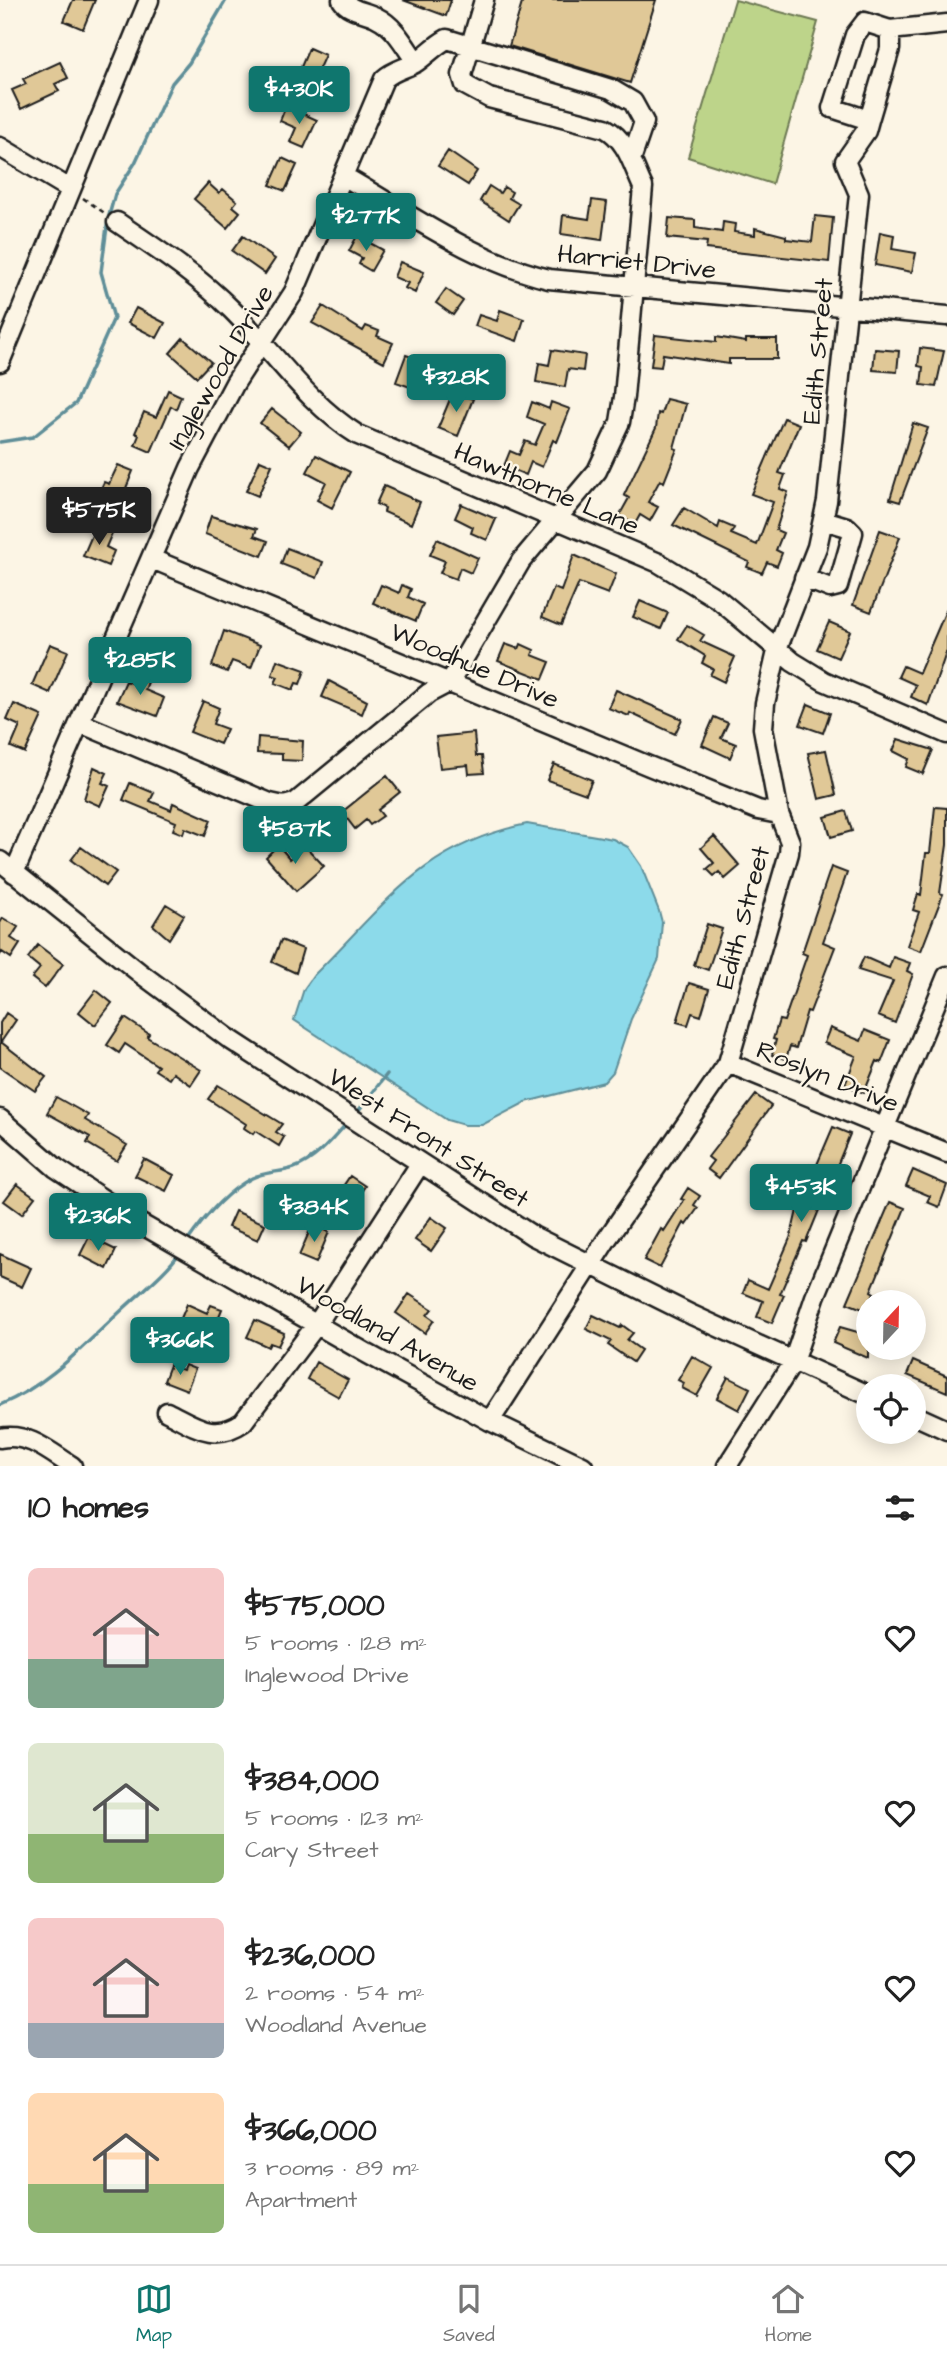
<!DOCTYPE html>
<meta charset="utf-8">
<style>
:root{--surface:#fff;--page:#f2f2f2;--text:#222;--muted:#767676;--line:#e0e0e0;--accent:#0f766e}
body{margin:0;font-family:"Architects Daughter",sans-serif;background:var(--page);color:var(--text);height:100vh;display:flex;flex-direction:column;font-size:26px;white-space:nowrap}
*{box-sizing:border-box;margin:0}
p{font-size:23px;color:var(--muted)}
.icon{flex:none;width:38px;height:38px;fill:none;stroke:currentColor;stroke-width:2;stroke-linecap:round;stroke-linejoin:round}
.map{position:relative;height:1466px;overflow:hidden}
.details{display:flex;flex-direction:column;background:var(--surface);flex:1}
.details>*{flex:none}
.needle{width:46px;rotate:22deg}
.controls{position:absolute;left:856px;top:1290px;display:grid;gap:14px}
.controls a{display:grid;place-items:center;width:70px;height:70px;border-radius:50%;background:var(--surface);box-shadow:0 4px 18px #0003;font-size:35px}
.price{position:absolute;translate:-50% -60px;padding:0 16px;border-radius:7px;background:var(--accent);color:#fff;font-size:23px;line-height:46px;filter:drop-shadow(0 2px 4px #0008)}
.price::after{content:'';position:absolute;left:50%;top:42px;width:21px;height:16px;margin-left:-10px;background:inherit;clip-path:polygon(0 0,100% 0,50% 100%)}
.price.current{background:#222;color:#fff}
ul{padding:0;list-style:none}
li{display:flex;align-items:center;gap:21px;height:175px;padding:0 28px}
li span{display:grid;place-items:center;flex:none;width:196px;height:140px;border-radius:10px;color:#555}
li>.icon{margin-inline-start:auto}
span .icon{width:84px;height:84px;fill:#fffc;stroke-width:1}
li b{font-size:30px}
h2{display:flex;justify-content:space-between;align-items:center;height:84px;padding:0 28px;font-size:30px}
.tab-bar{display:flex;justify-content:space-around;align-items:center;height:98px;border-top:2px solid var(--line);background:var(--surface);font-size:19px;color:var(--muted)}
.tab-bar a{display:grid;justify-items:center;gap:4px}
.tab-bar .current{color:var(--accent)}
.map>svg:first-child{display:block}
.green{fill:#bdd48a;stroke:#6c7853;stroke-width:2}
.water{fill:#8cdaea;stroke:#5f8e98;stroke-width:2}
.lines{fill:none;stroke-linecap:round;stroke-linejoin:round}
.stream{stroke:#5f8e98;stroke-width:3.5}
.building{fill:#e0c897;stroke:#1c1c1c;stroke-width:2}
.minor-casing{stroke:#1c1c1c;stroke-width:23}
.path{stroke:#1c1c1c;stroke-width:2.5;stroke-dasharray:5 5;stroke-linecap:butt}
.minor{stroke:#fcf5e5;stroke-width:18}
.labels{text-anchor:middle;stroke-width:5;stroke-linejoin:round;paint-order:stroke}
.street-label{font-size:26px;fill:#1c1c1c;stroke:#fcf5e5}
</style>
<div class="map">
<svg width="947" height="1466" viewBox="0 0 947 1466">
<rect width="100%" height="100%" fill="#fcf5e5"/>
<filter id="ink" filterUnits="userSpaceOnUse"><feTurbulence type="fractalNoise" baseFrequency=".0143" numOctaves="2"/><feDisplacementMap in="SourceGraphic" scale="14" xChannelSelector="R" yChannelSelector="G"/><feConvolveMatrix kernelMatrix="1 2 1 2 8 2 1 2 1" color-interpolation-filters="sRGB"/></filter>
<g filter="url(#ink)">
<path class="green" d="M735,0L818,22L772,184L688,157Z"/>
<path class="water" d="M527,824L613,839L628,847L641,866L659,911L662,922L659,959L631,1019L613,1072L604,1082L526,1102L482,1125H464L447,1120L294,1020L304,989L314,975C385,905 422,845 527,824Z"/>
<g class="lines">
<path class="stream" d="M0,442L33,437L76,403L114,318L101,272L108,219L115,194L135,163L172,83L189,63L226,0
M355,1115L387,1074
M187,1242C203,1219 227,1191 252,1178C266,1171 280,1173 294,1168C316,1160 332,1140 347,1123
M0,1405C49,1385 85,1344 123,1309C143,1290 165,1274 181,1251"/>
</g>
<path class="building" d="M73,0H95L83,29L64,21Z
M403,0H451L446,16Z
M523,0H656L630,83L509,46Z
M309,48L325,55L310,88L295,81Z
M60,62L68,78L55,84L59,91L21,109L12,90L26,84L23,79Z
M286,106L317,120L304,148L290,142L296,128L280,121Z
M448,151L477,171L468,185L438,166Z
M282,158L297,165L285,191L270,185Z
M208,183L219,193L223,189L237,201L233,206L240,212L227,228L194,199Z
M489,186L500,193L504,187L512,192L509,198L519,204L509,220L480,201Z
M592,200L607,202L602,240L561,234L563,215L589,219Z
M815,216L833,218L829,262L706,249L707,242L667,238L669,218L695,220V228L722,232L723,222L735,224L734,232L755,235V228L786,236V239L812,242Z
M880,232L894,235L892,249L916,253L912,272L875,265Z
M243,236L275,259L265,274L232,251Z
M357,236L383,250L371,271L359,264L362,258L349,251Z
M400,262L424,272L415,293L405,288L408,283L394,277Z
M446,289L463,301L453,315L436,303Z
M323,306L363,331L366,326L379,331L377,336L393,343L384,362L312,323Z
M136,308L165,323L157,338L128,323Z
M500,310L524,319L517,341L475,326L479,315L497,321Z
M655,335L716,342V337L746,342V339H777V359H729V364L663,354L661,367L651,366Z
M183,338L211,362L197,377L170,353Z
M920,348L944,351L936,387L921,385L923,367L918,366Z
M875,349L899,351L897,372L873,370Z
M552,350L585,355L583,371L568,369L565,387L536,382L539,363L549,365Z
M406,355L440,367L435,382L418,376L413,388L396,382Z
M168,390L181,396L176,409L171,406L151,452L135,445L139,435L135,433L144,412L156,417Z
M453,392L473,399L458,436L438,428Z
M666,399L686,404L674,448L677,449L664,482L660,480L648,502L658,507L650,521L640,515L635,524L619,516L629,498L624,495L656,428L658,413L661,414Z
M532,402L549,409L551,402L570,409L557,442L553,440L542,467L531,462L526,475L504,466L510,451L519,455L525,441L535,445L544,424L527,417Z
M272,409L301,432L289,446L260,423Z
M784,418L799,424L779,473L785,475L780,489L788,492L776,530L783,533L776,550L782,553L777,566L767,562L762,573L747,567L749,562L673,525L684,508L718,528L720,522L734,528L731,534L757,545L773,502L751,494Z
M913,423L928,428L900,502L890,499Z
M316,455L350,472L332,508L317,500L326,482L307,472Z
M260,460L272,465L258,496L246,491Z
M118,465L133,471L122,498L136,504L131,516L102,504L104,498L98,495L104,482L109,484Z
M384,486L420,502L411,524L384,512L385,508L376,504Z
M461,504L496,519L487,540L471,533L473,527L455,518Z
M211,516L257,529L254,536L268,541L262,556L205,534Z
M96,526L112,533L106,547L114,551L108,566L83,556Z
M880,530L900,537L871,612L853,605Z
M437,539L478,558L471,573L460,568L456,579L440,573L445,561L430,555Z
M287,548L323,562L317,578L281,564Z
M574,555L616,574L608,594L579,583L561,625L542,617L554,588L561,591Z
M381,585L399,593L402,585L411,589L408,597L423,604L416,621L373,603Z
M640,601L668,613L661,629L633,617Z
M947,608V650L928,705L911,697L916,685L898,677L903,666L919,673Z
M829,622L850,631L838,658L817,649Z
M687,625L704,635L700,641L735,657L724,682L710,675L713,669L702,663L705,656L678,639Z
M224,631L260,645L251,668L232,661L227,672L212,666Z
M50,644L68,651L50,693L32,685Z
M505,644L519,649L521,644L534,650L532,655L550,662L543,679L498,661Z
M277,660L305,670L300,684L296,683L293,690L275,683L278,677L272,675Z
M134,677L148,682L145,690L164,698L157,716L117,701L126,681L132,683Z
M329,681L367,701L362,714L322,697Z
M616,690L682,719L675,734L630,713L629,716L608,708Z
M203,701L219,708L213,724L227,729L220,744L190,732Z
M14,704L42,716L25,753L11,747L20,726L7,720Z
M808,704L830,713L823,733L800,725Z
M714,717L728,723L721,738L736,744L730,758L702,745Z
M474,733L476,756H482L484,773L469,774L468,765L440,768L436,737Z
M258,737L303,741L302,761L282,760V754L257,753Z
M898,739L933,750L923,774L906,767L909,759L893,751Z
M826,750L836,795L819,799L808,753Z
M554,764L592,780L586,794L547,780Z
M94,767L107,773L102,783L109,786L100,806L84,799Z
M387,776L400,792L378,810L383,816L370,825L366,820L355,829L342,812Z
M130,783L154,793L150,801L171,810L173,803L211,820L205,836L185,828L183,834L173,830L176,822L123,800Z
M935,807L947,808V845L940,893L943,894L921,951L907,946L919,912L913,910L918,894L921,895L926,853H930Z
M846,811L852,831L831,837L825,817Z
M714,836L740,866L725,879L719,872L714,876L707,869L714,863L701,848Z
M278,845L290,859L305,846L324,866L296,891L266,857Z
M81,847L116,872L105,886L71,860Z
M831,867L847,873L823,942L835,947L810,1012L807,1011L796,1048L790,1046L786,1059L772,1055L776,1040L773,1039L779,1020L784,1021L807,955L802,953Z
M166,904L184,915L169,939L153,925Z
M3,918L18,927L11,938L20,944L11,958L2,952L0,955V923Z
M707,924L722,929L708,970L694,965Z
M281,940L303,949L296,973L272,962Z
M38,945L63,964L45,988L32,978L40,968L28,958Z
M864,957L889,968L893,957L910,963L907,971L913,974L895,1023L878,1016L893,981L858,970Z
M689,983L709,989L701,1016L692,1013L688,1025L677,1022Z
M96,990L112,1003L95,1025L79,1012Z
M6,1013L16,1020L1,1042L46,1077L35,1091L0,1067V1023Z
M125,1018L149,1034L147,1037L201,1070L191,1085L173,1073L169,1079L155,1070L158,1066L125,1044L119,1053L107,1045Z
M830,1028L861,1041L865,1030L890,1040L881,1063L877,1061L864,1093L845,1085L856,1056L824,1043Z
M218,1085L282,1124L276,1132L284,1137L279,1146L255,1131L253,1134L244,1128L246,1124L208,1099Z
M756,1095L771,1106L719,1178L707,1169L713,1161L708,1157Z
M56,1097L88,1115L85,1120L127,1145L117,1161L87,1143L90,1137L47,1113Z
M833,1127L850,1134L806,1242L803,1241L780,1294L784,1295L772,1323L757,1317L763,1301L743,1293L748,1280L768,1289L791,1236L798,1206L801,1208L809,1188L801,1184L810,1165L816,1167Z
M144,1159L174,1175L166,1191L135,1176Z
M913,1170L947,1185L939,1207L927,1202L930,1196L906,1186Z
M350,1176L365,1186L347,1214L331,1204Z
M17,1184L35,1197L22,1214L4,1201Z
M688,1188L700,1196L694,1205L698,1208L686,1225L684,1223L660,1268L644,1260L661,1229L664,1231L684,1200L681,1199Z
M890,1202L905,1208L871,1291L874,1293L871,1302H868V1311L847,1303Z
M235,1211L265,1224L258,1240L228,1227Z
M431,1217L447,1228L431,1251L415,1240Z
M312,1225L329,1232L316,1263L299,1256Z
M89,1237L116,1250L107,1269L80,1255Z
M0,1254L31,1268L22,1287L0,1277Z
M409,1294L432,1309L427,1315L434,1320L425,1333L396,1313Z
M187,1304L207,1313L211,1305L222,1309L211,1336L179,1323Z
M593,1315L620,1328L622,1325L633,1333L627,1340L641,1350L633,1362L608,1345L611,1341L586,1329Z
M255,1320L284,1333L278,1346L270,1343L268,1347L247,1337Z
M840,1327L868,1335V1358L833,1343Z
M692,1356L713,1368L697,1396L682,1388L684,1383L678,1380Z
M913,1361L947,1376V1392L907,1375Z
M316,1362L348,1380L339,1397L307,1379Z
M170,1365L183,1370L185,1365L195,1369L187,1390L164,1381Z
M728,1377L750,1388L739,1410L717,1398Z"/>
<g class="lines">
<g class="minor-casing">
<path id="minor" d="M342,0C349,11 365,11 376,17C395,26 405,46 416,62
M890,30L947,24
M0,147L70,189
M345,177C411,215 474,261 549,279L947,316
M117,222C158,250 197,275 232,310C274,352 307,403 358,435L659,563L718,599L793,662L824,681L947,734
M0,362L149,0
M152,559L649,766L758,810L779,814
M804,578L830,588L838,586L853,533L847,527L824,520
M80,723L270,803L284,806L295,803L429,693L450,682L521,561L597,471L620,422L624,397L643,187C632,164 628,141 605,128L489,98L465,85L462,75L484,0
M0,861L140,973L228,1038L533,1236L692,1315L868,1395
M14,873L190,468L235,383L294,292L384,79C394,70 404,69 415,63C426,56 434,46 447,39L611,89L633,102L644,122L632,157
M728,1063L947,1153
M0,1119L56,1168L134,1220L366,1353L490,1421L583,1466
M167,1412C195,1426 214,1442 243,1422L317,1324L420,1164
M914,1415L947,1430
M490,1421L607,1239L728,1063L789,853L790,842L779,814L763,728L765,703L778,647L817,547L827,501L859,194L845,161L866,131L869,120L890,49V30L865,22L855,35L832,108L869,120
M0,1438C28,1432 50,1452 72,1466
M727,1466L793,1362L815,1297L947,976"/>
</g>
<path class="path" d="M83,198L106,214"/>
<use href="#minor" class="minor"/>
</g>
</g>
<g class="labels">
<g class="street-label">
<text transform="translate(637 261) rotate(6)" y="9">Harriet Drive</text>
<text transform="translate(817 351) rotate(-85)" y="9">Edith Street</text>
<text transform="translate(220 367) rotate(-60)" y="9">Inglewood Drive</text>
<text transform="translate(547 488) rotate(23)" y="9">Hawthorne Lane</text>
<text transform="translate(475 665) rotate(23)" y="9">Woodhue Drive</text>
<text transform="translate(742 917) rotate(-75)" y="9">Edith Street</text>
<text transform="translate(828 1076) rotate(22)" y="9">Roslyn Drive</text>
<text transform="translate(429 1137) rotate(33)" y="9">West Front Street</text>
<text transform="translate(388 1333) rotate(30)" y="9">Woodland Avenue</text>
</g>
</g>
</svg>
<div class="controls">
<a><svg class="needle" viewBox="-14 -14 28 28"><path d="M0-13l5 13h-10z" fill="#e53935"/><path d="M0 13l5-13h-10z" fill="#767676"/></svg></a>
<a><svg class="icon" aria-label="locate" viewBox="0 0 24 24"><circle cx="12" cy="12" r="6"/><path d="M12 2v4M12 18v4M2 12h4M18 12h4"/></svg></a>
</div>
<b class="price" style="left:299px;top:126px">$430K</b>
<b class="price" style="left:366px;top:253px">$277K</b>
<b class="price" style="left:456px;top:414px">$328K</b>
<b class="price current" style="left:99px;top:547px">$575K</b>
<b class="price" style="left:140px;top:697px">$285K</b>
<b class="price" style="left:295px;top:866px">$587K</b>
<b class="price" style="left:801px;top:1224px">$453K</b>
<b class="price" style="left:314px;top:1244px">$384K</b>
<b class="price" style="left:98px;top:1253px">$236K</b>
<b class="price" style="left:180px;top:1377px">$366K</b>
</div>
<section class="details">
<h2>10 homes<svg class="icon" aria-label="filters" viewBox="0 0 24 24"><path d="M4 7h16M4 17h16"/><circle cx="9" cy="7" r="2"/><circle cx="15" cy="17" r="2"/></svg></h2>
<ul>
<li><span style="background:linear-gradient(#f6c9c9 65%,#7fa58c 0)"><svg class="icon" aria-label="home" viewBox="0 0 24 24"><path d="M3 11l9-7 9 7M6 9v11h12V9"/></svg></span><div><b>$575,000</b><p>5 rooms · 128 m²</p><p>Inglewood Drive</p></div><svg class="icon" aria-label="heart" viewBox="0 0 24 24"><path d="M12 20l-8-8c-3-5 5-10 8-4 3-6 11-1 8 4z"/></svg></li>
<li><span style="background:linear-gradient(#dfe7d0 65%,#8fb573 0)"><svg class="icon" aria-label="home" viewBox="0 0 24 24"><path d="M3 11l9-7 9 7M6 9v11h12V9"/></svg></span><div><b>$384,000</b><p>5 rooms · 123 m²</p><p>Cary Street</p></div><svg class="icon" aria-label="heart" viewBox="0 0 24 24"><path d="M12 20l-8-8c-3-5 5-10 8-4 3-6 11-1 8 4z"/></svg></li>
<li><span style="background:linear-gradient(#f6c9c9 75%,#9aa5b1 0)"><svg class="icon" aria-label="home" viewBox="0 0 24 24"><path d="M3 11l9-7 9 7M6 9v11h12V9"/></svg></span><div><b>$236,000</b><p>2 rooms · 54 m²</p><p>Woodland Avenue</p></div><svg class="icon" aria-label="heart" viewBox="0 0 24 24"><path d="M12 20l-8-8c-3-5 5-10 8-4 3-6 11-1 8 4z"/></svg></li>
<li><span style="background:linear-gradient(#ffd9b3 65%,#8fb573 0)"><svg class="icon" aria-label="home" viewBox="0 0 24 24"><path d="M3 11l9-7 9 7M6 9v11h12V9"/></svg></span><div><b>$366,000</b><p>3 rooms · 89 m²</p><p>Apartment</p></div><svg class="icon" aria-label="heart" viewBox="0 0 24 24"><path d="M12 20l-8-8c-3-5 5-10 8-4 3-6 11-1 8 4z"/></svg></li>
</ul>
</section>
<nav class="tab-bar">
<a class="current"><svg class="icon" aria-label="map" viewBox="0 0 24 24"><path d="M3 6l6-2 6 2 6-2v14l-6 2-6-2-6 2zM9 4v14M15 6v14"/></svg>Map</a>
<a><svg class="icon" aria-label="saved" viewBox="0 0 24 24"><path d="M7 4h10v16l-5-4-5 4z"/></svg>Saved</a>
<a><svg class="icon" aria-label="home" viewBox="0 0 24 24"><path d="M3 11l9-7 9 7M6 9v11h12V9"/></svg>Home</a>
</nav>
